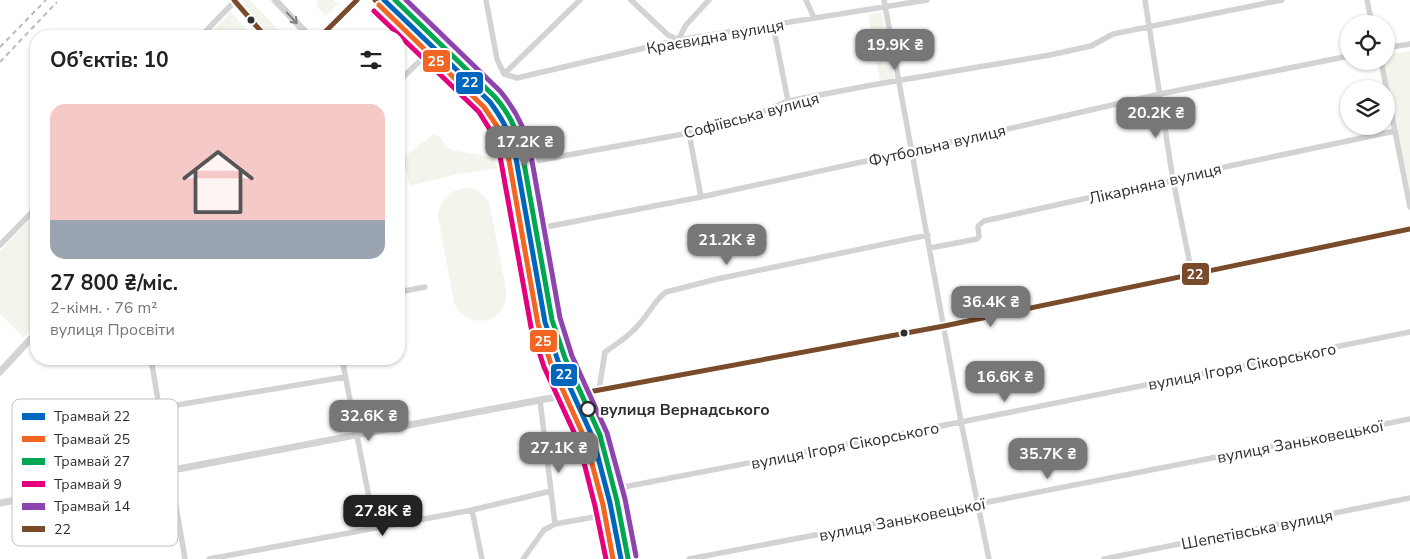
<!DOCTYPE html>
<html lang="uk">
<meta charset="utf-8">
<style>
:root{--surface:#fff;--page:#f6f6f6;--text:#222;--muted:#767676;--line:#e0e0e0;--accent:#777}
body{margin:0;font-family:"Nunito Sans",sans-serif;background:var(--page);color:var(--text);height:100vh;display:flex;flex-direction:column;font-size:19px;white-space:nowrap}
*{box-sizing:border-box;margin:0}
p{font-size:16px;color:var(--muted)}
.icon{flex:none;width:28px;height:28px;fill:none;stroke:currentColor;stroke-width:2;stroke-linecap:round;stroke-linejoin:round}
.map{position:relative;flex:1;overflow:hidden}
.sheet{position:absolute;left:30px;top:30px;width:375px;height:335px;display:flex;flex-direction:column;background:var(--surface);border-radius:20px;box-shadow:0 1px 4px #0004}
.sheet>*{flex:none}
.controls{position:absolute;left:1340px;top:15px;display:grid;gap:10px}
.controls a{display:grid;place-items:center;width:55px;height:55px;border-radius:50%;background:var(--surface);box-shadow:0 1px 4px #0004;font-size:25px}
.price{position:absolute;translate:-50% -42px;padding:0 11px;border-radius:10px;background:var(--accent);color:#fff;font-size:16px;line-height:32px;filter:drop-shadow(0 1px 2px #0008)}
.price::after{content:'';position:absolute;left:50%;top:30px;width:15px;height:11px;margin-left:-8px;background:inherit;clip-path:polygon(0 0,100% 0,50% 100%)}
.price.on{background:#222;color:#fff}
ul{padding:0;list-style:none}
li{display:grid;align-content:center;gap:10px;height:265px;padding:0 20px}
li+li{border-top:1px solid var(--line)}
li span{display:grid;place-items:center;height:155px;border-radius:15px;color:#555}
li>.icon{margin-inline-start:auto}
span .icon{width:90px;height:90px;fill:#fffc;stroke-width:1}
li b{font-size:21px}
h2{display:flex;justify-content:space-between;align-items:center;height:60px;padding:0 20px;font-size:21px}
.map>svg:first-child{display:block}
.green{fill:#f1f5eb}
.lines{fill:none;stroke-linecap:round;stroke-linejoin:round}
.minor{stroke:#d3d3d3;stroke-width:5.5}
.tertiary{stroke:#d3d3d3;stroke-width:7}
.secondary{stroke:#ccc;stroke-width:8}
.rail{stroke:#bababa;stroke-width:2;stroke-dasharray:5 4;stroke-linecap:butt}
.bus-1-casing{stroke:#fff;stroke-width:9}
.bus-1{stroke:#7a4b2a;stroke-width:5}
.tram-1-casing{stroke:#fff;stroke-width:9}
.tram-2-casing{stroke:#fff;stroke-width:9}
.tram-3-casing{stroke:#fff;stroke-width:9}
.tram-4-casing{stroke:#fff;stroke-width:9}
.tram-5-casing{stroke:#fff;stroke-width:9}
.tram-1{stroke:#0065bd;stroke-width:5}
.tram-2{stroke:#f26522;stroke-width:5}
.tram-3{stroke:#00a651;stroke-width:5}
.tram-4{stroke:#e5007d;stroke-width:5}
.tram-5{stroke:#8e44ad;stroke-width:5}
.oneway{stroke:#808080}
.bus-dot{fill:#2e2e2e;stroke:#fff;stroke-width:2}
.stop-dot{fill:#fff;stroke:#2e2e2e;stroke-width:2.5}
.labels{text-anchor:middle;stroke-width:5;stroke-linejoin:round;paint-order:stroke}
.street-label{font-size:16px;fill:#2e2e2e;stroke:#fff}
.stop-label{font-size:16px;font-weight:bold;fill:#2e2e2e;stroke:#fff;text-anchor:start}
.key{fill:#fff;stroke:#c0c0c0;stroke-width:1}
.key-label{font-size:14px;fill:#2e2e2e}
.line-badge{stroke:#fff;stroke-width:2}
.badge-label{font-size:14px;text-anchor:middle;font-weight:bold;fill:#fff}
</style>
<div class="map">
<svg width="1410" height="559" viewBox="0 0 1410 559">
<rect width="100%" height="100%" fill="#fff"/>
<path class="green" d="M241,0H250L284,36H269Z
M317,0H333L338,4L326,16L317,7Z
M231,12L252,36H207Z
M882,12L894,79L880,82L868,15Z
M1410,51V196L1383,61H1386V56L1388,55Z
M434,134L440,137L446,146L452,150L481,155L494,159L498,168L458,174L410,186L403,158Z
M469,188L478,191L489,202L506,289C510,323 468,333 454,303L438,216C440,199 451,188 469,188Z
M36,213V324L24,338L0,314V251Z"/>
<g class="lines">
<path class="minor" d="M486,0L497,59L504,74
M631,0L668,35L678,40L686,25L709,0
M806,0L814,18
M884,0L961,422L989,559
M1145,0L1173,180L1192,274
M1367,0L1372,24
M773,25L788,101
M201,36L235,1L265,36
M1386,48L1410,44
M1381,61L1410,207
M504,74L517,78L678,40L927,0
M504,74L580,0
M399,81L430,51
M689,133L701,197
M513,165L689,133L760,113L788,101L872,85L1050,55L1091,46L1113,34L1282,0
M525,231L701,197L912,151L1160,94L1349,56
M0,245L36,208
M930,248L977,239L979,237L978,226L984,221L1092,197L1165,183L1182,176L1395,131
M399,292L425,287
M151,359L185,559
M342,359L375,528
M599,390L605,352C618,343 631,335 641,322C650,312 655,300 666,292L717,279L928,235
M159,408L345,377
M603,491L961,422L1410,332
M472,510L482,559
M555,524L600,516L607,513
M209,559L472,510L551,491
M523,559L544,530L555,524L540,400
M689,559L978,504L1410,419
M1104,559L1410,498"/>
<path class="tertiary" d="M275,0L309,36
M321,36L357,0
M0,372L36,333
M0,503L540,400L944,326L1410,229"/>
<path class="secondary" d="M375,0L430,51L482,104L498,126L508,151L516,179L545,343L558,378L594,454L616,559"/>
<path class="rail" d="M0,47L46,0
M0,62L57,2"/>
<g class="bus-1-casing">
<path id="bus-1" d="M234,0L265,36
M375,0L430,51L482,104L498,126L508,151L516,179L545,343L567,396L944,326L1410,229
M321,36L357,0"/>
</g>
<use href="#bus-1" class="bus-1"/>
<g class="tram-1-casing">
<path id="tram-1" d="M384,0L490,102C502,118 511,134 515,153L545,322L558,361L593,438L610,503L621,559"/>
</g>
<g class="tram-2-casing">
<path id="tram-2" d="M379,5L484,107L499,129L508,155L538,324L551,364L586,441L603,505L613,559"/>
</g>
<g class="tram-3-casing">
<path id="tram-3" d="M395,0L495,97C509,113 518,131 522,152L552,320L565,358L600,435L617,501L628,558"/>
</g>
<g class="tram-4-casing">
<path id="tram-4" d="M374,11L479,112L492,133L500,156L531,327L544,367L579,443L595,506L606,559"/>
</g>
<g class="tram-5-casing">
<path id="tram-5" d="M406,0L500,91C515,109 525,128 530,150L560,318L572,356L607,433L625,499L636,556"/>
</g>
<use href="#tram-1" class="tram-1"/>
<use href="#tram-2" class="tram-2"/>
<use href="#tram-3" class="tram-3"/>
<use href="#tram-4" class="tram-4"/>
<use href="#tram-5" class="tram-5"/>
</g>
<defs><path id="oneway-shaft" d="M-6 0H5M1.5-3L5.5 0L1.5 3" fill="none" stroke-width="1.6" stroke-linecap="round" stroke-linejoin="round" transform="scale(1.25)"/></defs>
<use class="oneway" href="#oneway-shaft" transform="translate(292 18) rotate(47)"/>
<g class="bus-dot">
<circle cx="251" cy="20" r="4.5"/>
<circle cx="904" cy="333" r="4.5"/>
</g>
<circle class="stop-dot" cx="588" cy="409" r="7"/>
<g class="labels">
<g class="street-label">
<text transform="translate(715 36) rotate(-10)" y="6">Краєвидна вулиця</text>
<text transform="translate(751 115) rotate(-15)" y="6">Софіївська вулиця</text>
<text transform="translate(937 145) rotate(-13)" y="6">Футбольна вулиця</text>
<text transform="translate(1155 183) rotate(-13)" y="6">Лікарняна вулиця</text>
<text transform="translate(1242 366) rotate(-11)" y="6">вулиця Ігоря Сікорського</text>
<text transform="translate(1300 441) rotate(-11)" y="6">вулиця Заньковецької</text>
<text transform="translate(845 445) rotate(-11)" y="6">вулиця Ігоря Сікорського</text>
<text transform="translate(902 519) rotate(-11)" y="6">вулиця Заньковецької</text>
<text transform="translate(1257 529) rotate(-11)" y="6">Шепетівська вулиця</text>
</g>
<g class="stop-label">
<text x="600" y="415">вулиця Вернадського</text>
</g>
</g>
<rect x="12" y="399" width="166" height="147" rx="8" class="key"/>
<rect x="22" y="413" width="23" height="7" fill="#0065bd"/>
<rect x="22" y="436" width="23" height="6" fill="#f26522"/>
<rect x="22" y="458" width="23" height="7" fill="#00a651"/>
<rect x="22" y="481" width="23" height="6" fill="#e5007d"/>
<rect x="22" y="503" width="23" height="7" fill="#8e44ad"/>
<rect x="22" y="526" width="23" height="6" fill="#7a4b2a"/>
<g class="key-label">
<text x="54" y="421">Трамвай 22</text>
<text x="54" y="444">Трамвай 25</text>
<text x="54" y="466">Трамвай 27</text>
<text x="54" y="489">Трамвай 9</text>
<text x="54" y="511">Трамвай 14</text>
<text x="54" y="534">22</text>
</g>
<g class="line-badge">
<rect x="422" y="49" width="29" height="24" rx="5" fill="#f26522"/>
<rect x="455" y="71" width="29" height="24" rx="5" fill="#0065bd"/>
<rect x="1181" y="262" width="29" height="24" rx="5" fill="#7a4b2a"/>
<rect x="529" y="329" width="29" height="24" rx="5" fill="#f26522"/>
<rect x="550" y="363" width="28" height="24" rx="5" fill="#0065bd"/>
</g>
<g class="badge-label">
<text x="436" y="66">25</text>
<text x="470" y="87">22</text>
<text x="1195" y="279">22</text>
<text x="543" y="346">25</text>
<text x="564" y="379">22</text>
</g>
</svg>
<div class="controls">
<a><svg class="icon" aria-label="locate" viewBox="0 0 24 24"><circle cx="12" cy="12" r="6"/><path d="M12 2v4M12 18v4M2 12h4M18 12h4"/></svg></a>
<a><svg class="icon" aria-label="layers" viewBox="0 0 24 24"><path d="M12 4l9 5-9 5-9-5zM3 14l9 5 9-5"/></svg></a>
</div>
<b class="price" style="left:895px;top:71px">19.9K ₴</b>
<b class="price" style="left:1156px;top:139px">20.2K ₴</b>
<b class="price" style="left:525px;top:168px">17.2K ₴</b>
<b class="price" style="left:727px;top:266px">21.2K ₴</b>
<b class="price" style="left:991px;top:328px">36.4K ₴</b>
<b class="price" style="left:1005px;top:403px">16.6K ₴</b>
<b class="price" style="left:369px;top:442px">32.6K ₴</b>
<b class="price" style="left:559px;top:474px">27.1K ₴</b>
<b class="price" style="left:1048px;top:480px">35.7K ₴</b>
<b class="price on" style="left:383px;top:537px">27.8K ₴</b>
<section class="sheet">
<h2>Об’єктів: 10<svg class="icon" aria-label="filters" viewBox="0 0 24 24"><path d="M4 7h16M4 17h16"/><circle cx="9" cy="7" r="2"/><circle cx="15" cy="17" r="2"/></svg></h2>
<ul>
<li><span style="background:linear-gradient(#f6c9c9 75%,#9aa5b1 0)"><svg class="icon" aria-label="home" viewBox="0 0 24 24"><path d="M3 11l9-7 9 7M6 9v11h12V9"/></svg></span><div><b>27 800 ₴/міс.</b><p>2-кімн. · 76 m²</p><p>вулиця Просвіти</p></div></li>
</ul>
</section>
</div>
